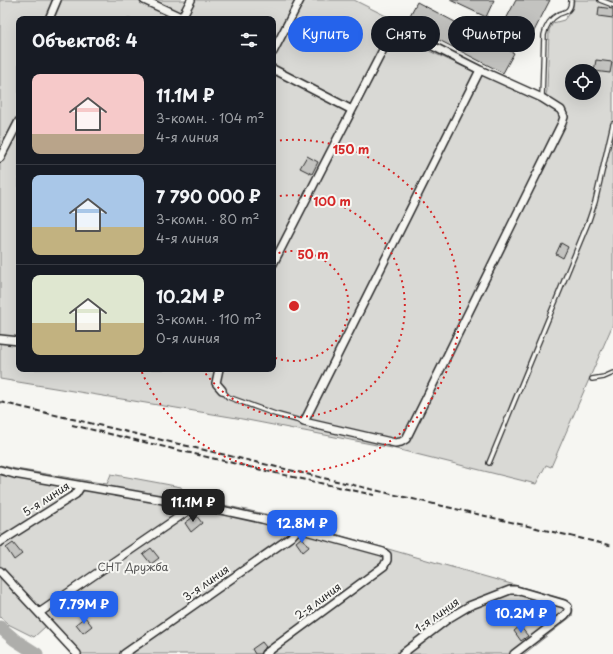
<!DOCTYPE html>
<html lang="ru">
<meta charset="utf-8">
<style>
:root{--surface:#171b24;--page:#20242c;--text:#f1f3f6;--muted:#9ea1a6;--line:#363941;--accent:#2563eb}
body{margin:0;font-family:"Playpen Sans",sans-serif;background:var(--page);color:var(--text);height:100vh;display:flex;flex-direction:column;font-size:15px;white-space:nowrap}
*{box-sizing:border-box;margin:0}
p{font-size:13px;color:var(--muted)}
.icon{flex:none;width:22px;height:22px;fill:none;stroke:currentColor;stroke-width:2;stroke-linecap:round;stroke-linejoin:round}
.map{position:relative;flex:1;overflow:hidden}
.details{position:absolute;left:16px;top:16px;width:260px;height:356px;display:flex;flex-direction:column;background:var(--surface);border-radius:8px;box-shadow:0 4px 16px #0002}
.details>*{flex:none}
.hud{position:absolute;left:288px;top:16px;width:265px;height:36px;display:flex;gap:8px}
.fabs{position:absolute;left:565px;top:64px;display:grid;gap:8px}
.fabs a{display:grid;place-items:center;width:36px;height:36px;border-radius:50%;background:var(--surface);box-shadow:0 4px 16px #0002;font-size:20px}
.price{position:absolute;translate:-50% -34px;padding:0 9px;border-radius:8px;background:var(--accent);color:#fff;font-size:13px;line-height:26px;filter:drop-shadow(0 1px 2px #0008)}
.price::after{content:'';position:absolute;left:50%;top:24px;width:12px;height:9px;margin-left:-6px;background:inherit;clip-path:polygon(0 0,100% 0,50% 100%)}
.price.active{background:#222;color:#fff}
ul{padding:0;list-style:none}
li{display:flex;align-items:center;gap:12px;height:100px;padding:0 16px}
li+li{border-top:1px solid var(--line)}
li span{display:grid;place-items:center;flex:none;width:112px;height:80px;border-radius:8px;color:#555}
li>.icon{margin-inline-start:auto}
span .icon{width:48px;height:48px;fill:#fffc;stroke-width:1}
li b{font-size:17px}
h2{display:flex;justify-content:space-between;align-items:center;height:48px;padding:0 16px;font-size:17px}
.chip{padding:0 14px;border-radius:18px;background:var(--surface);box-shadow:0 4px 16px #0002;font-size:14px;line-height:36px}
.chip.active{background:var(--accent);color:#fff}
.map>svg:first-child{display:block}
.green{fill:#d9d9d5;stroke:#828280;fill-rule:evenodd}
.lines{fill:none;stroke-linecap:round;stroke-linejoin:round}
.river{stroke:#aeaeab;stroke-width:13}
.building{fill:#c3c3c0;stroke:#2b2b2b}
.service-casing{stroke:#2b2b2b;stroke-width:6}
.minor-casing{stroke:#2b2b2b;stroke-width:10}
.service{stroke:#f6f6f2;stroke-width:3.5}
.minor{stroke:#f6f6f2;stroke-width:7}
.rail{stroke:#2b2b2b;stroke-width:2;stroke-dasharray:6 3;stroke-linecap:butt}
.ring{fill:none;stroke:#d62828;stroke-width:2;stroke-dasharray:2 4}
.labels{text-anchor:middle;stroke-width:4;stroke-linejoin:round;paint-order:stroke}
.street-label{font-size:11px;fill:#2b2b2b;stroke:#f6f6f2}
.park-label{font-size:11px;fill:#565656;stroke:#f6f6f2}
.centre{fill:#d62828;stroke:#f6f6f2;stroke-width:2}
.ring-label{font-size:12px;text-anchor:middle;font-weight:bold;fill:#d62828;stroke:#f6f6f2;stroke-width:4;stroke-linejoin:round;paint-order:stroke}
</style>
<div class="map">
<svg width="613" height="654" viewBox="0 0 613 654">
<rect width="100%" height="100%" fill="#f6f6f2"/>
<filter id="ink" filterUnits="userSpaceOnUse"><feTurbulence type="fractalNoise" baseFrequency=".025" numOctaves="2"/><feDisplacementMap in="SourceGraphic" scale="8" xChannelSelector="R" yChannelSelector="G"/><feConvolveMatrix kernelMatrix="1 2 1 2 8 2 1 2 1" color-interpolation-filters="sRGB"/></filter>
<g filter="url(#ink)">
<path class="green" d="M0,0H354L390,18L385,31L544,103L547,90L549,30L553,23L564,20L573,8L574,0H613V324L551,467L546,465L536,484L392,448L237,418L0,379ZM19,19H273V369H19ZM572,71H594V93H572Z
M0,465L16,469L107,484L111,474L181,487L186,497L265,514L564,599L571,603L573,610L572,616L524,654H72L46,626L34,637L8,624L0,617Z"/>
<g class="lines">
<path class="river" d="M0,627L15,640L37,654"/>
</g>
<path class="building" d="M450,0H494L486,17Z
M516,0H550L530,39L503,25Z
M417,2L514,53L503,73L406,23Z
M599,7L613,9V18L598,16Z
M596,60L612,62L610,73L594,71Z
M307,156L318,162L312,174L300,168Z
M561,243L568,247L563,258L556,254Z
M196,515L202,523L191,532L185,523Z
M302,537L309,547L303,552L296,542Z
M13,543L22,554L14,560L6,548Z
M151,548L159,558L151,564L143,554Z
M86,592L93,601L86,606L79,597Z
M85,617L92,626L83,633L76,624Z
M520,626L528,636L521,641L514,631Z
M262,642L266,647L262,650L260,654H255L252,649Z"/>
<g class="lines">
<g class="service-casing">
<path id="service" d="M600,0L613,5
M542,98L544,35C546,25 550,19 559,14C562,13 566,12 568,10C571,7 571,3 571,0
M592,379L604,377L613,373
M222,390L228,397L275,414L304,422
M489,463L589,220L595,202L613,124"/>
</g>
<g class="minor-casing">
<path id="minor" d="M144,0L185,19
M49,19L57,0
M181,19L191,0
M273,52L300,0
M273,69L352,110
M0,158L19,121
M273,264L388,40C392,33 395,31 403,31L480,70L542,98L561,110L564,117L562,123L406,439L401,442L395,443L304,422L480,70
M0,339L19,341
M219,369L216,383L222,390
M0,470L14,474L221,510L262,519L383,552L387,555V560L384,566L265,654
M0,542L76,494L81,486
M0,571L77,654
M39,613L186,512L191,505
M124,654L291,537L298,529
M402,654L449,618L469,606L510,590H516L564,604L568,607V611L565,615L514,654"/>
</g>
<use href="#service" class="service"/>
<use href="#minor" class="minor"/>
<path class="rail" d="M0,402L613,546
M72,425L262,470L374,495"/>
</g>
</g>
<g class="ring">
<path d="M273 255A55 55 0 1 1 273 357"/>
<path d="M274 197A111 111 0 1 1 203 370"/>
<path d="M274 141A166 166 0 1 1 141 370"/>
</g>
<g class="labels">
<g class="street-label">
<text transform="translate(46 499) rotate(-33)" y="4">5-я линия</text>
<text transform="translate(206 583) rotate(-35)" y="4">3-я линия</text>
<text transform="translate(318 601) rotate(-36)" y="4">2-я линия</text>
<text transform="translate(437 615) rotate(-35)" y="4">1-я линия</text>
</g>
<g class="park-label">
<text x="133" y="571">СНТ Дружба</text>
</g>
</g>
<circle cx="294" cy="306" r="6" class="centre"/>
<g class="ring-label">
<text x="351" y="154">150 m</text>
<text x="332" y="206">100 m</text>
<text x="313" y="259">50 m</text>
</g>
</svg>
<div class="fabs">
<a><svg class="icon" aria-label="locate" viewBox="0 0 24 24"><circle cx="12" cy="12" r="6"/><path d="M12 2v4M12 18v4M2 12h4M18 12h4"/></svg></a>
</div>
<b class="price active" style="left:193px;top:523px">11.1M ₽</b>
<b class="price" style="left:302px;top:544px">12.8M ₽</b>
<b class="price" style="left:84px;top:625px">7.79M ₽</b>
<b class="price" style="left:521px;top:634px">10.2M ₽</b>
<div class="hud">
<a class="chip active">Купить</a>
<a class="chip">Снять</a>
<a class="chip">Фильтры</a>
</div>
<section class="details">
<h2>Объектов: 4<svg class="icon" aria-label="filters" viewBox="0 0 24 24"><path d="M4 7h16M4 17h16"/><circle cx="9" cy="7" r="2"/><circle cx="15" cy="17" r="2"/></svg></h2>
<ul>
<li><span style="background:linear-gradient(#f6c9c9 75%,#b9a48a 0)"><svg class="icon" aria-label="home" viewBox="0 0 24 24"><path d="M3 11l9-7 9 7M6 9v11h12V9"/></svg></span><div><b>11.1M ₽</b><p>3-комн. · 104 m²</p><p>4-я линия</p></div></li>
<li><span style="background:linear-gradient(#a9c7e8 65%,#c2b280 0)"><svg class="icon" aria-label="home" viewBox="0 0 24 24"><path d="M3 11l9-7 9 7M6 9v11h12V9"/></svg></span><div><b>7 790 000 ₽</b><p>3-комн. · 80 m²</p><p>4-я линия</p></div></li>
<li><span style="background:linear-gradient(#dfe7d0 60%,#c2b280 0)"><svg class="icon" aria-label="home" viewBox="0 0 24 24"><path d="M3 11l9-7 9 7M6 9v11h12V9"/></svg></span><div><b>10.2M ₽</b><p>3-комн. · 110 m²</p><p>0-я линия</p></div></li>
</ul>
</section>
</div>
